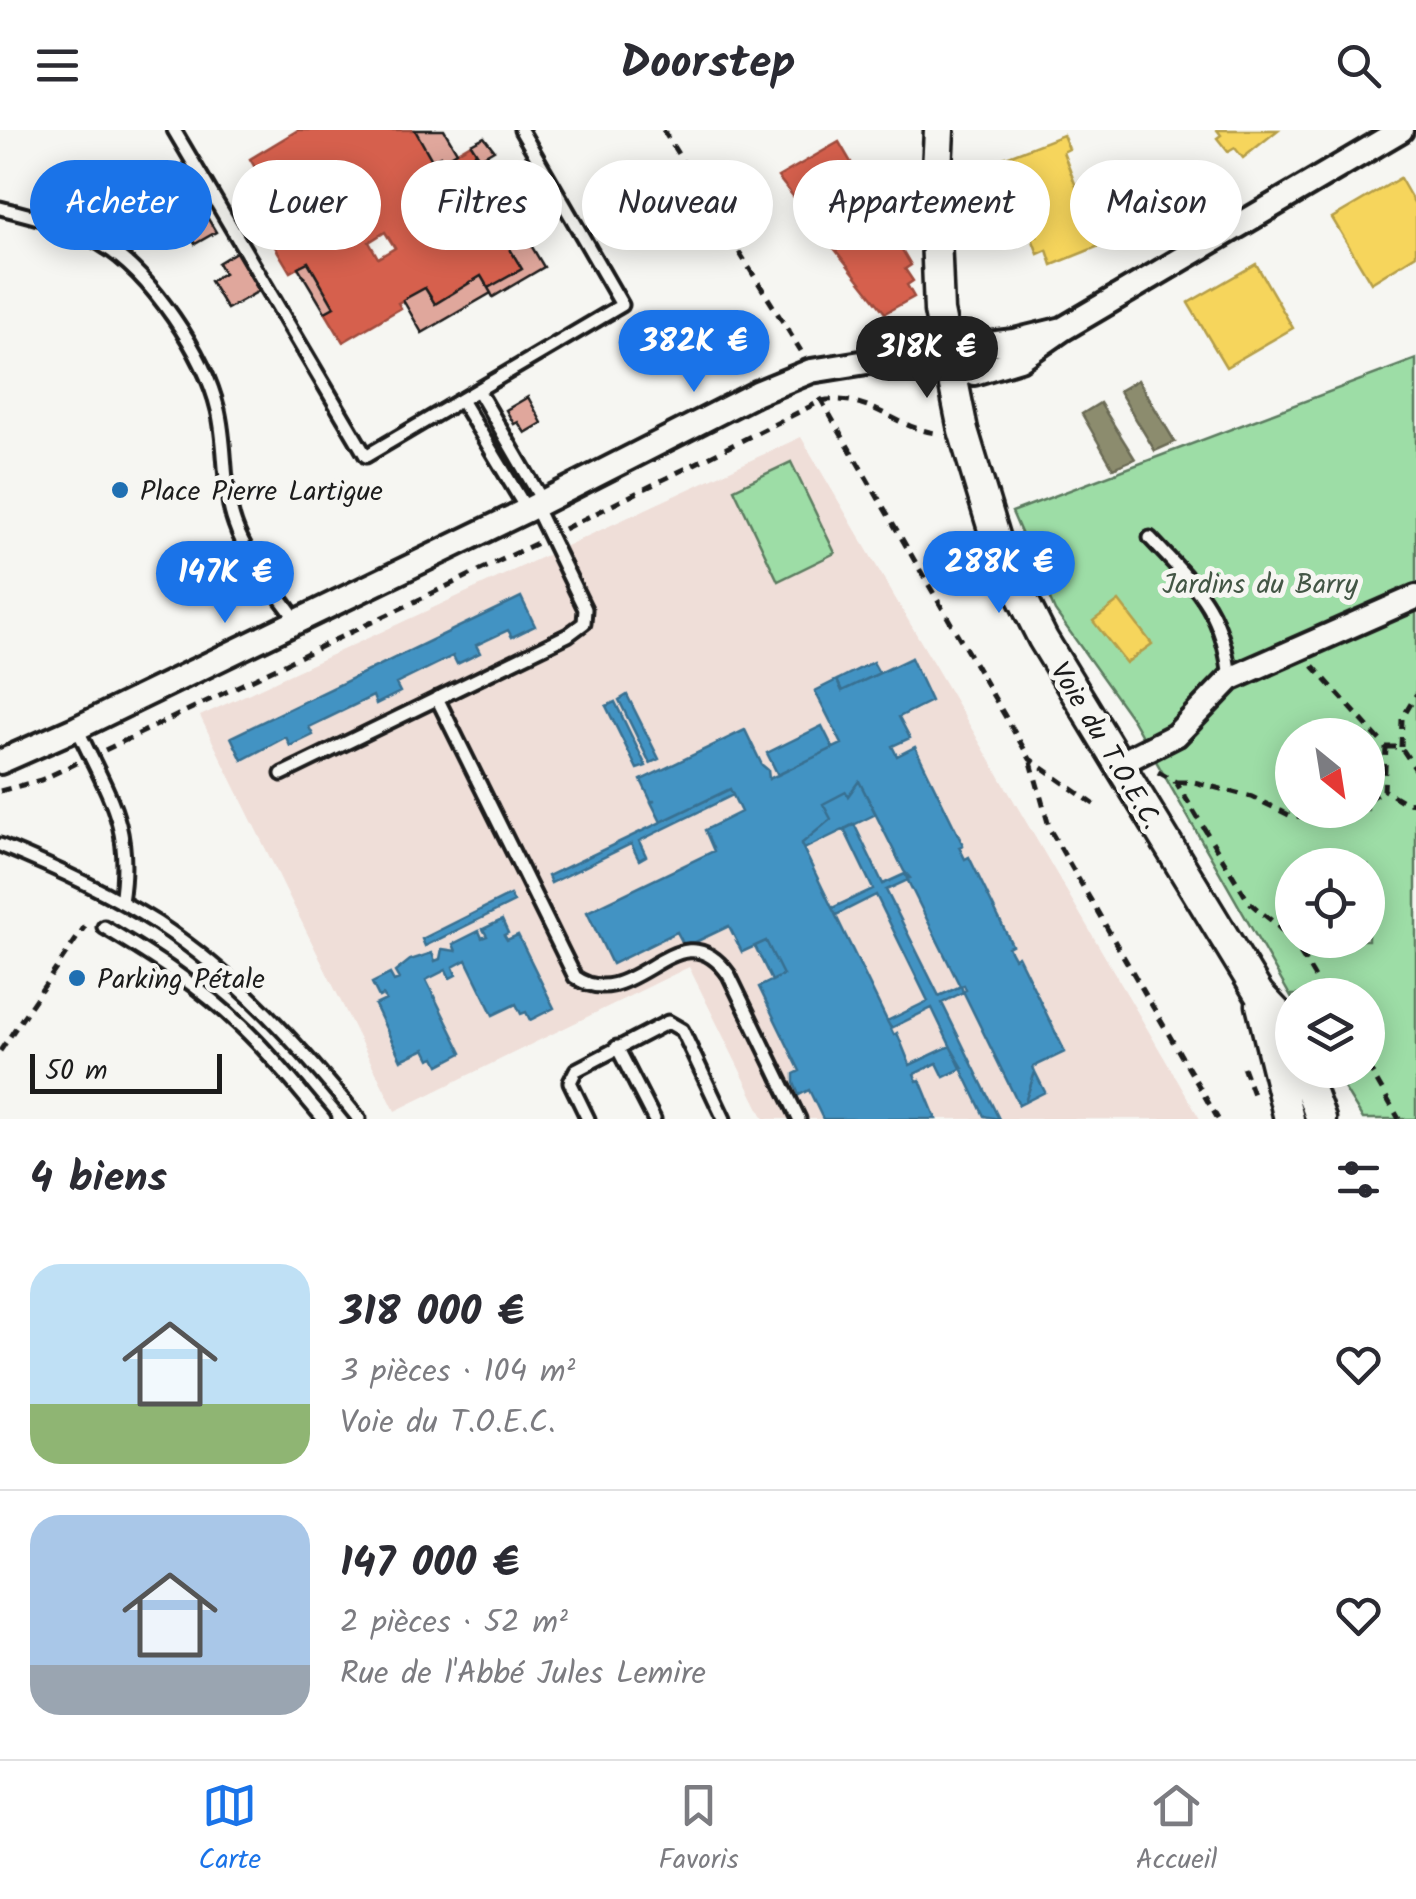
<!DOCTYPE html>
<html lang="fr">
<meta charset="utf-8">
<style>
:root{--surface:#fff;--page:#f2f2f3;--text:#2b2b33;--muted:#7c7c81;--line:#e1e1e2;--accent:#1a73e8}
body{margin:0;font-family:Kalam,sans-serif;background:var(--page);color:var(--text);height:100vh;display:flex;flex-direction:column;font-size:38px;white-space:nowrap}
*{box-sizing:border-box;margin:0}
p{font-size:32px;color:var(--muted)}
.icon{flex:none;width:55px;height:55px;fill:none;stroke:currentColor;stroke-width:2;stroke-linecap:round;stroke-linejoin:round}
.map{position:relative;height:989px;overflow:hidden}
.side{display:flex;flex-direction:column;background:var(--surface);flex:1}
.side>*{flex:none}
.hud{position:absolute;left:30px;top:30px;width:1358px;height:90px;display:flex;gap:20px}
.needle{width:65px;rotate:150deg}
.fabs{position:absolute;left:1275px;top:588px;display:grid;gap:20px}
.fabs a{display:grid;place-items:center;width:110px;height:110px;border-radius:50%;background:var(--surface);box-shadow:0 5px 25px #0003;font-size:50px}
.scale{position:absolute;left:30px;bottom:25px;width:192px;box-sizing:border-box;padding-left:10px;border:5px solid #1c1c1c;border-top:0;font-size:28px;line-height:35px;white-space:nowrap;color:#1c1c1c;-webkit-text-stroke:8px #f6f6f2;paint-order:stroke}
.price{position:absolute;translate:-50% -85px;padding:0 22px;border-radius:35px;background:var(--accent);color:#fff;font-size:32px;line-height:65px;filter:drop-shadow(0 2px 5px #0008)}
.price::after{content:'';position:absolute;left:50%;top:60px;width:30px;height:22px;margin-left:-15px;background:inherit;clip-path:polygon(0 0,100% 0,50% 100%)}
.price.current{background:#222;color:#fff}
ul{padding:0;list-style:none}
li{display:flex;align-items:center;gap:30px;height:250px;padding:0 30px}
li+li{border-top:2px solid var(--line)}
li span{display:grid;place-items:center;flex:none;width:280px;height:200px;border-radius:30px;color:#555}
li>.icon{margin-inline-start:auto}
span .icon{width:120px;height:120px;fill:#fffc;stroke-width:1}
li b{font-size:42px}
h2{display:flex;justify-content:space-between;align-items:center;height:120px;padding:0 30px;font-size:42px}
.pill{padding:0 35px;border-radius:45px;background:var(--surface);box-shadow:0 5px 25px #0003;font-size:35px;line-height:90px}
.pill.current{background:var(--accent);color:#fff}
header{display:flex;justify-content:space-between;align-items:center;height:130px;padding:0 30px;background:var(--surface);font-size:45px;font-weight:700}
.tab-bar{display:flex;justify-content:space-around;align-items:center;height:140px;border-top:2px solid var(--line);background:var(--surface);font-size:28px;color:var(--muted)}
.tab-bar a{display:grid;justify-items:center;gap:5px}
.tab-bar .current{color:var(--accent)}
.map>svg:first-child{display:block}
.built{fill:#efded8}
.green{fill:#9ddda6;stroke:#5c7c61;stroke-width:2.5;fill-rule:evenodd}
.homes{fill:#f6d55c;stroke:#b59e49;stroke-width:2.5}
.shops{fill:#d6604d;stroke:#9e4c3e;stroke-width:2.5;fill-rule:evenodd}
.schools{fill:#4393c3;stroke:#376f91;stroke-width:2.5}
.industry{fill:#8c8c6e;stroke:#6a6a55;stroke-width:2.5}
.building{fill:#e0a79c;stroke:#1c1c1c;stroke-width:2.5}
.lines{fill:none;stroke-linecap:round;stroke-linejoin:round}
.service-casing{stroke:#1c1c1c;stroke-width:19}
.minor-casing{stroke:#1c1c1c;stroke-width:30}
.tertiary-casing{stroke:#1c1c1c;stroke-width:35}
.path{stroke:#1c1c1c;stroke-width:5;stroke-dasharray:10 8;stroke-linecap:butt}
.service{stroke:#f6f6f2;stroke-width:11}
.minor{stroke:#f6f6f2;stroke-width:22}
.tertiary{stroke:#f6f6f2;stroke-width:28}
.poi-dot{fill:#1f6fb2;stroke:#f6f6f2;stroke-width:4}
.labels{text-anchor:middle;stroke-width:10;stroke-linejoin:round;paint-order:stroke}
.poi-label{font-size:28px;fill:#1c1c1c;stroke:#f6f6f2;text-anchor:start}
.park-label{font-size:28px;fill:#435645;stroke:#f6f6f2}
.street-label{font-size:28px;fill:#1c1c1c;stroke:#f6f6f2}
</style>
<header><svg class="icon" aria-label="menu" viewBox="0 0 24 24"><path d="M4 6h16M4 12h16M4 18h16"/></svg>Doorstep<svg class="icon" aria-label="search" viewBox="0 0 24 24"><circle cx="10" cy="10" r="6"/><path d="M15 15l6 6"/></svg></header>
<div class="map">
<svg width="1416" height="989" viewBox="0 0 1416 989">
<rect width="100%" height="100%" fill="#f6f6f2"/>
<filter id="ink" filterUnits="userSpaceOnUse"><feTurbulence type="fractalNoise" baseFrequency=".01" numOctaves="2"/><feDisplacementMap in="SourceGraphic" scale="20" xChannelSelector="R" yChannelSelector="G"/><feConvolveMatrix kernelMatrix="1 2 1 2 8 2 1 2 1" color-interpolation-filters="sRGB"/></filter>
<g filter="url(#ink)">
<path class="built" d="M801,307L1200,989H764L689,837L395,981L200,586Z"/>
<path class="green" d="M1416,229V989H1363L1333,940H1368V865H1292V869L1132,589L1055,481L1012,382ZM1292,605H1368V680H1292ZM1292,735H1368V810H1292Z
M791,332L835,423L778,451L734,359Z"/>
<path class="homes" d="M1217,0H1278L1243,28L1235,18L1228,22L1217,8L1221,5Z
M1063,5L1069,19L1063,22L1077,59L1082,57L1092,84L1097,82L1109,112L1052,135L1047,120L1038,124L1032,108L1037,106L1018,57L1013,59L1001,29Z
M1400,48L1416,76V125L1371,153L1332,88Z
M1256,134L1293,198L1226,237L1188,173Z
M1119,471L1152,514L1126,533L1093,491Z"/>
<path class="shops" d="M298,0H415L432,30L440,26L442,31L471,14L476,23L459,33L522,139L488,158L481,146L435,174L425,158L398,173L401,178L343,212L325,182L334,177L308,132L290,142L265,100L290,85L277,62L271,65L250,29ZM385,102L395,118L378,128L369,112Z
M839,12L911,135L905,139L913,151L907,155L914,167L885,183L778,47Z"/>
<path class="schools" d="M521,467L535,496L512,507L508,500L476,515L480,523L457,534L453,526L396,554L400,562L376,574L373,566L309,597L313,605L290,616L286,607L242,630L231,607Z
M911,528L931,571L899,587L910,608L892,616L897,626L915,617L963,715L959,717L965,729L969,727L1012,815L1008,817L1014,828L1018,826L1065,922L1033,937L1035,942L1025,972L1019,975L963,861L966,860L964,855L960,856L907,749L910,748L904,741L859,651L848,666L846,662L823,674L831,689L801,714L894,905L897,903L910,935L950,916L963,938L944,947L937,933L914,944L917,951L920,950L936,989H823L809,960L799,965L794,953V944L800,941L759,857L783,845L766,811L742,822L729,796L685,817L677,802L612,834L587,782L714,721L705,700L741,682L730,659L661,692L651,672L655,671H651L641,650L745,600L762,635L768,640L769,649L842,614L815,561L837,550L842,561Z
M873,532L879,543L842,561L837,550Z
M627,565L659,629L650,633L619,570Z
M615,572L646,636L637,639L606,576Z
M822,596L833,618L778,645L767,623Z
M859,651L876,684L804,719L801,714L831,689L823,674L846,662L848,666Z
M730,659L733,665L639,711L646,726L639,730L631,714L551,753L548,746Z
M854,694L883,754L905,744L908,750L886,760L939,866L961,856L963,862L942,873L999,989L984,986L932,878L891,898L887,891L928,871L876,765L836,785L832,778L873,759L844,699Z
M510,765L514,772L425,816L422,809Z
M502,790L508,803L504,805L507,810L518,805L554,878L530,890L526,882L521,884L516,874L493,885L466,830L453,837L456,845L450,848L446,840L426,850L462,923L439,935L435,927L430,929L425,919L401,930L375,875L386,870L383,865L379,867L372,853L390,844L394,851L399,849L395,842L410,830L432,823L435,831L440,829L442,819L456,821L453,814L479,801L482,808L487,806L483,799Z
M766,811L783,845L772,851L755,816Z
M1035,942L1045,962L1025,972Z"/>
<path class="industry" d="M1138,250L1175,312L1155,321L1119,261Z
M1100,273L1135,329L1113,338L1082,284Z"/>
<path class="building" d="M415,0H444L457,22L442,31L440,26L432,30Z
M484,7L494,20L480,28L471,14Z
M476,23L544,137L493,167L488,158L522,139L459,33Z
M180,42L216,102L195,114L159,54Z
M236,122L259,161L227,179L210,151L224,143L218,133Z
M308,132L334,177L325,182L298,137Z
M481,146L491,163L422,203L403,170L425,158L435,174Z
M528,267L542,293L525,303L518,292L514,294L506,280Z"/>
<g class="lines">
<g class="service-casing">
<path id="service" d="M174,0L366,326L622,175L521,0
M0,78C33,86 71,96 101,114C151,143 205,225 218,280C227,318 222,358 235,394C247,430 276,460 297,491
M478,260L543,372
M461,270L527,380
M1150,408C1196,457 1223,479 1230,549
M437,568L575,847C633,888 679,773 729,845L799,989
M77,598C108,665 133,695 121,772
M282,644L568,505L584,493L585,479L535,376
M0,715C54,737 108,762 157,793C236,845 300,916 359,989
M104,797C153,826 201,857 242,897C272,925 297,958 324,989
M617,917L654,989
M588,989L570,952L576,940L668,892L682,900L724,989"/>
</g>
<g class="minor-casing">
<path id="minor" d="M946,229L974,243L1020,229L1063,199L1401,0
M0,632L77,598L527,380L757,263L811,241L867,232L946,229L971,216L1014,211L1063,199
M1119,634L1176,605L1230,549L1416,467"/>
</g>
<g class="tertiary-casing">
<path id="tertiary" d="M939,0L935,80L939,181L963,300L1001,426L1043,509L1259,864L1278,884L1292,916
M1261,875L1289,989
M1303,940L1321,989"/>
</g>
<path class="path" d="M663,0L801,221
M820,268L1030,629L1095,675
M564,399L821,271C870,263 892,297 936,303
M1313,536L1386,617L1384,660L1404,672L1416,673
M1386,617H1401L1416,640
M1401,617L1402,589L1416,565
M105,620L537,413
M1031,632L1050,700L1218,989
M1158,642L1176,652L1247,769C1255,779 1263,783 1272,791C1295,811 1310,839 1325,865
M1177,652H1194L1252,667L1291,686L1325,687L1347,680
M0,661L41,650L77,633
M1368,669L1384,660
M0,921L85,796
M1368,936L1399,989
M1243,937L1254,967"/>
<use href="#service" class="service"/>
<use href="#minor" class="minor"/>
<use href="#tertiary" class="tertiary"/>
</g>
</g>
<g class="poi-dot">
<circle cx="120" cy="360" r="10"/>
<circle cx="77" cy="848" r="10"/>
</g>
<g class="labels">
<g class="poi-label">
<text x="140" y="370">Place Pierre Lartigue</text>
<text x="97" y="858">Parking Pétale</text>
</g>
<g class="park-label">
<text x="1260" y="463">Jardins du Barry</text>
</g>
<g class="street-label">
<text transform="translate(1107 615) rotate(59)" y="10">Voie du T.O.E.C.</text>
</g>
</g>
</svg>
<div class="fabs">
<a><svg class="needle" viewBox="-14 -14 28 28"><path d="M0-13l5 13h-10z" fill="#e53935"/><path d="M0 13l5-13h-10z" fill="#7c7c81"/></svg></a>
<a><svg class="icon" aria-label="locate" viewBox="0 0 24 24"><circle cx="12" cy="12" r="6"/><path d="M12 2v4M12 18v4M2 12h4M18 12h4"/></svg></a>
<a><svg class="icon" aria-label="layers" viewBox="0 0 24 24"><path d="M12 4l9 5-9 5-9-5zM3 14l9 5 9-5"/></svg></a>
</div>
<div class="scale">50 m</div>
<b class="price" style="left:694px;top:265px">382K €</b>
<b class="price current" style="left:927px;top:271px">318K €</b>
<b class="price" style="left:999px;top:486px">288K €</b>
<b class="price" style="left:225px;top:496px">147K €</b>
<div class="hud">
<a class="pill current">Acheter</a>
<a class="pill">Louer</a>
<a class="pill">Filtres</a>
<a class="pill">Nouveau</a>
<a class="pill">Appartement</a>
<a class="pill">Maison</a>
</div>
</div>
<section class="side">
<h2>4 biens<svg class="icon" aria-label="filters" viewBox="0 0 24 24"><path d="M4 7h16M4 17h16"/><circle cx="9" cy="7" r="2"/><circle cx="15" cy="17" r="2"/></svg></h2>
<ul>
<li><span style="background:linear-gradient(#bfe0f5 70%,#8fb573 0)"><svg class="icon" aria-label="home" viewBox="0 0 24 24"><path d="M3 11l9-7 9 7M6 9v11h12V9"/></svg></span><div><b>318 000 €</b><p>3 pièces · 104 m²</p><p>Voie du T.O.E.C.</p></div><svg class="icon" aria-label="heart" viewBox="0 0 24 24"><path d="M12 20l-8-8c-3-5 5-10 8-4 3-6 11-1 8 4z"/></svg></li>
<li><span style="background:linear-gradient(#a9c7e8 75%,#9aa5b1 0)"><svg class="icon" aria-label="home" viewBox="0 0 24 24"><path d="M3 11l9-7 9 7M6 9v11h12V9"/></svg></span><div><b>147 000 €</b><p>2 pièces · 52 m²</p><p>Rue de l'Abbé Jules Lemire</p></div><svg class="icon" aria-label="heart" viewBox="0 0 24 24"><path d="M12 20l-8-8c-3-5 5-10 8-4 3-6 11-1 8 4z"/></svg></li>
</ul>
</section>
<nav class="tab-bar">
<a class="current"><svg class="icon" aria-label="map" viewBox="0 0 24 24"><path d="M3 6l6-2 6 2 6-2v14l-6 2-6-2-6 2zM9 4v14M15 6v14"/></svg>Carte</a>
<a><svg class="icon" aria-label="saved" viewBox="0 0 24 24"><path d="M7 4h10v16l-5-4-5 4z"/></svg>Favoris</a>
<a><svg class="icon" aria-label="home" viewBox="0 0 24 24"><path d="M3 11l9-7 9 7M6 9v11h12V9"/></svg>Accueil</a>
</nav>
